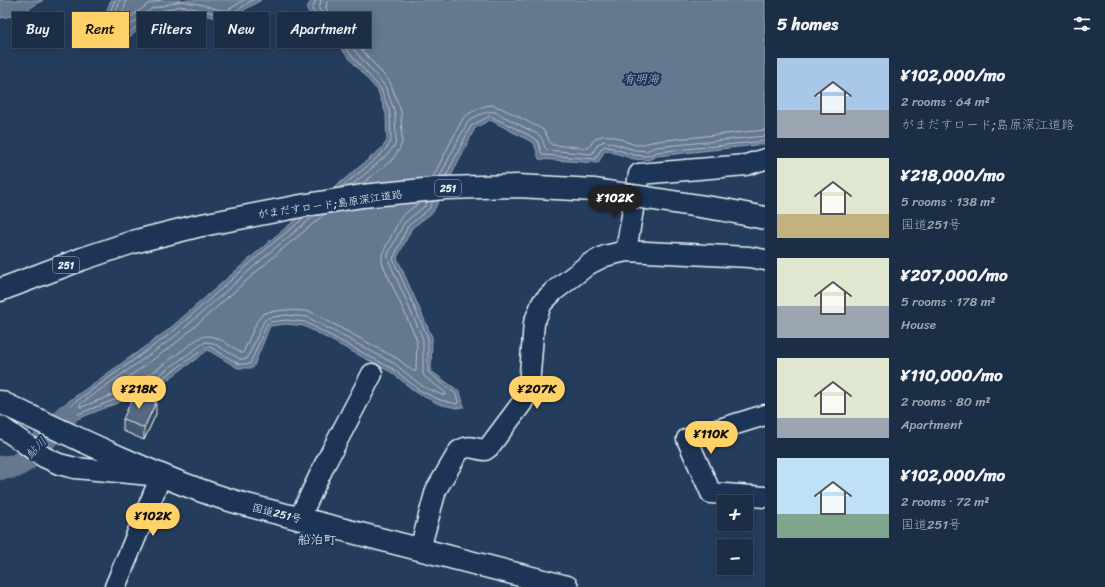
<!DOCTYPE html>
<meta charset="utf-8">
<style>
:root{--surface:#1c2e46;--page:#25364d;--text:#f1f3f6;--muted:#a0a8b3;--line:#3a4a5f;--accent:#ffd166}
body{margin:0;font-family:Sriracha,"Klee One",sans-serif;background:var(--page);color:var(--text);height:100vh;display:flex;flex-direction:column;font-size:15px;white-space:nowrap}
*{box-sizing:border-box;margin:0}
p{font-size:13px;color:var(--muted)}
.icon{flex:none;width:22px;height:22px;fill:none;stroke:currentColor;stroke-width:2;stroke-linecap:round;stroke-linejoin:round}
.map{position:relative;flex:1;overflow:hidden}
.details{display:flex;flex-direction:column;background:var(--surface);width:340px}
.details>*{flex:none}
.hud{position:absolute;left:12px;top:12px;width:380px;height:36px;display:flex;gap:8px}
.fabs{position:absolute;left:717px;top:495px;display:grid;gap:8px}
.fabs a{display:grid;place-items:center;width:36px;height:36px;border-radius:0px;background:var(--surface);box-shadow:0 2px 10px #0003,0 0 0 1px var(--line);font-size:20px}
.price{position:absolute;translate:-50% -34px;padding:0 9px;border-radius:14px;background:var(--accent);color:#111;font-size:13px;line-height:26px;filter:drop-shadow(0 1px 2px #0008)}
.price::after{content:'';position:absolute;left:50%;top:24px;width:12px;height:9px;margin-left:-6px;background:inherit;clip-path:polygon(0 0,100% 0,50% 100%)}
.price.current{background:#222;color:#fff}
ul{padding:0;list-style:none}
li{display:flex;align-items:center;gap:12px;height:100px;padding:0 12px}
li span{display:grid;place-items:center;flex:none;width:112px;height:80px;border-radius:0px;color:#555}
li>.icon{margin-inline-start:auto}
span .icon{width:48px;height:48px;fill:#fffc;stroke-width:1}
li b{font-size:17px}
h2{display:flex;justify-content:space-between;align-items:center;height:48px;padding:0 12px;font-size:17px}
.tag{padding:0 14px;border-radius:0px;background:var(--surface);box-shadow:0 2px 10px #0003,0 0 0 1px var(--line);font-size:14px;line-height:36px}
.tag.current{background:var(--accent);color:#111}
main{display:flex;flex:1;min-height:0}
.map>svg:first-child{display:block}
.water{fill:#657890;stroke:#99a8ba}
.lines{fill:none;stroke-linecap:round;stroke-linejoin:round}
.shore{stroke:#b4c1ce;stroke-width:1}
.river{stroke:#657890;stroke-width:24}
.minor-casing{stroke:#e8f1f8;stroke-width:23}
.highway-casing{stroke:#e8f1f8;stroke-width:25}
.minor{stroke:#1d3557;stroke-width:20}
.highway{stroke:#1d3557;stroke-width:22}
.highway-bridge-casing{stroke:#e8f1f8;stroke-width:25;stroke-linecap:butt}
.highway-bridge{stroke:#1d3557;stroke-width:22}
.wall{fill:#475970;stroke:#e8f1f8}
.shaded-wall{fill:#3a485b;stroke:#e8f1f8}
.building{fill:#536782;stroke:#e8f1f8}
.labels{text-anchor:middle;stroke-width:4;stroke-linejoin:round;paint-order:stroke}
.shield{fill:#1d3557;stroke:#abb9c8;stroke-width:1}
.shield-label{font-size:10px;font-weight:bold;fill:#e8f1f8}
.street-label{font-size:11px;fill:#e8f1f8;stroke:#1d3557}
.water-label{font-size:12px;font-style:italic;fill:#b4c1ce;stroke:#1d3557}
.quarter-label{font-size:13px;fill:#e8f1f8;stroke:#1d3557}
</style>
<main>
<div class="map">
<svg width="765" height="587" viewBox="0 0 765 587">
<rect width="100%" height="100%" fill="#253d5d"/>
<filter id="ink" filterUnits="userSpaceOnUse"><feTurbulence type="fractalNoise" baseFrequency=".025" numOctaves="2"/><feDisplacementMap in="SourceGraphic" scale="8" xChannelSelector="R" yChannelSelector="G"/><feConvolveMatrix kernelMatrix="1 2 1 2 8 2 1 2 1" color-interpolation-filters="sRGB"/></filter>
<g filter="url(#ink)">
<path class="water" d="M0,0H43L19,15L0,18Z
M111,0H261L231,18L219,19L201,14L180,10L156,17L124,41L114,45L104,40L100,27Z
M312,0H765V144L657,156L648,160L634,159L605,150L598,163L539,159L534,143L490,120L475,128L433,212L412,228L397,258L432,337L431,371L460,392L464,407L456,408L439,404L417,393L391,372L304,326L286,324L270,326L253,368H238L208,350L159,386L75,420L55,411L167,331L271,240L381,149L387,141L386,114L378,91L306,9Z"/>
<g class="lines">
<path class="shore" d="M115,0L104,27L107,37L114,40L123,37L155,13L180,6L202,10L219,15H230L253,0
M120,0L119,4L110,27L111,33L114,35L120,33L151,9L177,2L181,1L203,5L220,10H228L244,0
M126,0L125,6L118,23L120,25L148,4L161,0
M315,0V3L312,8V10L381,89L390,113L391,141C387,153 352,178 341,187
M321,0L319,9L385,86L395,112L396,141L395,145L387,155L351,186
M327,0L326,9L390,82L401,111L402,141L400,148L392,160L362,184
M440,176L467,123C473,117 486,110 495,112L539,135C544,139 543,147 547,150L592,154L598,144L604,141L608,142L635,150L646,151L656,147L765,136
M446,176L471,126L490,116L511,126L536,139L538,142L542,154L544,155L595,159L602,148L605,146L634,155L647,156L657,152L765,141
M433,177L463,118C469,113 484,105 491,105C501,106 531,124 542,129C548,134 547,140 552,145L589,148C591,144 593,140 597,138C609,130 624,143 637,145C644,145 649,142 656,141L765,130
M325,214L280,251L176,343L126,379L125,382L127,383L152,373L199,338C213,331 229,345 241,353H243L257,321L263,314L268,312L285,310L305,311L311,312L398,359L413,371H416V370L417,340L383,265L382,260V254L399,221L402,216L420,202
M314,216L276,247L173,338L80,404V407H82L155,378L205,342L213,343L240,359H247L264,321L268,318L285,315L307,317L395,364L422,386L442,395H445L446,394L445,392L426,378L423,374V339L388,259V254L404,223L425,206L427,202
M136,391L157,382L207,347H210L239,364H250L267,324L270,322L286,320L305,322L393,369L419,390L440,400L457,404L458,402L456,394L428,372V338L393,259L408,226L429,209L433,201
M134,392L76,415L67,412L65,410L66,408L75,402L170,334L273,243L304,218"/>
<path class="river" d="M0,468L16,466L27,459L66,416"/>
<g class="minor-casing">
<path id="minor" d="M765,159L746,165L639,174L626,251L749,257L765,260
M765,415L687,439L711,493L765,497
M0,426L44,457L59,464L75,468L161,476L115,587
M299,519L325,464L372,374
M420,549L436,490L459,451C469,444 474,449 485,450L489,447L522,403L526,395L529,386L534,323L542,303L554,291L589,264L605,256L626,251"/>
</g>
<g class="highway-casing">
<path id="highway" d="M0,290L82,259L133,242
M0,402C40,421 80,440 121,458C162,476 200,492 243,504L567,587"/>
</g>
<use href="#minor" class="minor"/>
<use href="#highway" class="highway"/>
<g class="highway-bridge-casing">
<path id="highway-bridge" d="M133,242L197,226L301,206L362,196L445,188L517,186L595,190L725,210L765,218"/>
</g>
<use href="#highway-bridge" class="highway-bridge"/>
</g>
<path class="wall" d="M156,414L144,440L123,431V419Z"/>
<path class="shaded-wall" d="M156,402V414L144,440V428Z"/>
<path class="building" d="M135,392L156,402L144,428L123,419Z"/>
</g>
<g class="labels">
<g class="shield">
<rect x="435" y="180" width="26" height="16" rx="3"/>
<rect x="53" y="257" width="26" height="16" rx="3"/>
</g>
<g class="shield-label">
<text x="448" y="192">251</text>
<text x="66" y="269">251</text>
</g>
<g class="street-label">
<text transform="translate(330 204) rotate(-8)" y="4">がまだすロード;島原深江道路</text>
<text transform="translate(277 513) rotate(14)" y="4">国道251号</text>
</g>
<g class="water-label">
<text x="641" y="83">有明海</text>
<text transform="translate(36 448) rotate(-46)" y="4">鮎川</text>
</g>
<g class="quarter-label">
<text x="317" y="544">船泊町</text>
</g>
</g>
</svg>
<div class="fabs">
<a>+</a>
<a>−</a>
</div>
<b class="price current" style="left:615px;top:219px">¥102K</b>
<b class="price" style="left:139px;top:410px">¥218K</b>
<b class="price" style="left:537px;top:410px">¥207K</b>
<b class="price" style="left:711px;top:455px">¥110K</b>
<b class="price" style="left:153px;top:537px">¥102K</b>
<div class="hud">
<a class="tag">Buy</a>
<a class="tag current">Rent</a>
<a class="tag">Filters</a>
<a class="tag">New</a>
<a class="tag">Apartment</a>
</div>
</div>
<section class="details">
<h2>5 homes<svg class="icon" aria-label="filters" viewBox="0 0 24 24"><path d="M4 7h16M4 17h16"/><circle cx="9" cy="7" r="2"/><circle cx="15" cy="17" r="2"/></svg></h2>
<ul>
<li><span style="background:linear-gradient(#a9c7e8 65%,#9aa5b1 0)"><svg class="icon" aria-label="home" viewBox="0 0 24 24"><path d="M3 11l9-7 9 7M6 9v11h12V9"/></svg></span><div><b>¥102,000/mo</b><p>2 rooms · 64 m²</p><p>がまだすロード;島原深江道路</p></div></li>
<li><span style="background:linear-gradient(#dfe7d0 70%,#c2b280 0)"><svg class="icon" aria-label="home" viewBox="0 0 24 24"><path d="M3 11l9-7 9 7M6 9v11h12V9"/></svg></span><div><b>¥218,000/mo</b><p>5 rooms · 138 m²</p><p>国道251号</p></div></li>
<li><span style="background:linear-gradient(#dfe7d0 60%,#9aa5b1 0)"><svg class="icon" aria-label="home" viewBox="0 0 24 24"><path d="M3 11l9-7 9 7M6 9v11h12V9"/></svg></span><div><b>¥207,000/mo</b><p>5 rooms · 178 m²</p><p>House</p></div></li>
<li><span style="background:linear-gradient(#dfe7d0 75%,#9aa5b1 0)"><svg class="icon" aria-label="home" viewBox="0 0 24 24"><path d="M3 11l9-7 9 7M6 9v11h12V9"/></svg></span><div><b>¥110,000/mo</b><p>2 rooms · 80 m²</p><p>Apartment</p></div></li>
<li><span style="background:linear-gradient(#bfe0f5 70%,#7fa58c 0)"><svg class="icon" aria-label="home" viewBox="0 0 24 24"><path d="M3 11l9-7 9 7M6 9v11h12V9"/></svg></span><div><b>¥102,000/mo</b><p>2 rooms · 72 m²</p><p>国道251号</p></div></li>
</ul>
</section>
</main>
